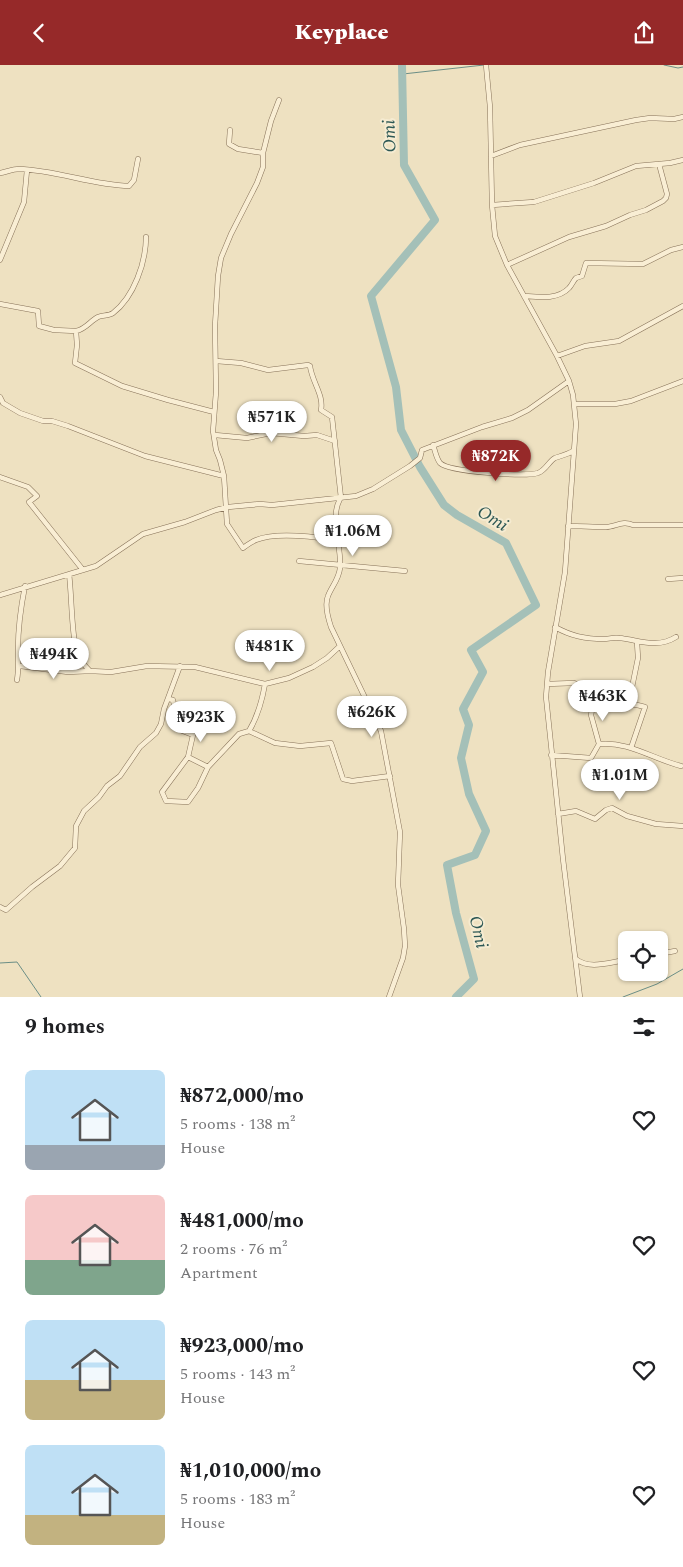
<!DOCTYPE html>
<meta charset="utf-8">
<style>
:root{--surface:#fff;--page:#f2f2f2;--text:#202124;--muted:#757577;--accent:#962929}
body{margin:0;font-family:Spectral,serif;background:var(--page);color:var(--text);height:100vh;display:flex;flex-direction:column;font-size:19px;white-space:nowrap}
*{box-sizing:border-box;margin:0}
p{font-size:16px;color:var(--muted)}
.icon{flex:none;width:28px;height:28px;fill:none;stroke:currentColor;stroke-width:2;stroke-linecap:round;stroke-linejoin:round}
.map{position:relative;height:932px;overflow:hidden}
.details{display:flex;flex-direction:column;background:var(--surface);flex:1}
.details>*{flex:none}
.buttons{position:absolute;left:618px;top:866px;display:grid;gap:10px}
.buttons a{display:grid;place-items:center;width:50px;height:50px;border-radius:8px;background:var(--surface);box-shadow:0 1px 4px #0004;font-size:25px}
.price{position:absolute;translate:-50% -42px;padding:0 11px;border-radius:18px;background:#fff;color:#222;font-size:16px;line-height:32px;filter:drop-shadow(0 1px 2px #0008)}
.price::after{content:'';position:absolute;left:50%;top:30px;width:15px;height:11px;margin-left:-8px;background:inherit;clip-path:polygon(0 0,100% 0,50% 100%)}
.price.selected{background:var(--accent);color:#fff}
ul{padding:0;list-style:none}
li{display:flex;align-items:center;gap:15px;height:125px;padding:0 25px}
li span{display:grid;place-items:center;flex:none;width:140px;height:100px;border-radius:8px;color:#555}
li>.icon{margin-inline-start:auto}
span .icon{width:60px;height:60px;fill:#fffc;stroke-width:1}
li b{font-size:21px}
h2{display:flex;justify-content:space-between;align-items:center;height:60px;padding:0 25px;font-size:21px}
header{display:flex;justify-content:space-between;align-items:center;height:65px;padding:0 25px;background:var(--accent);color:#fff;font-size:22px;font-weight:800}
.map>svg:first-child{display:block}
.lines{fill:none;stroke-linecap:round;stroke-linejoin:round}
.stream{stroke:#6b8e86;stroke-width:1}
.river{stroke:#a4c0b8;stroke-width:8}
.minor-casing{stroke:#877259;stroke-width:5.5}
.minor{stroke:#f9eed4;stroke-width:4.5}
.labels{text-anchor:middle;stroke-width:4;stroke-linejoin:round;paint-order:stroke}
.water-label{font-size:18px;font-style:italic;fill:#2c5754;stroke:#f5ebd1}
</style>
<header><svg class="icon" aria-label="back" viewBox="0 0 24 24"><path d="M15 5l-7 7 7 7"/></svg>Keyplace<svg class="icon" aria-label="share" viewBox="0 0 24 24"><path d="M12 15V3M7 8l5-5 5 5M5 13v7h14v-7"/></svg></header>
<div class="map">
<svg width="683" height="932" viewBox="0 0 683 932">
<rect width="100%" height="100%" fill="#eee1c1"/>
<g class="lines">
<path class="stream" d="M664,0L678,3L683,2
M403,9L484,0
M0,898L17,897L41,932
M623,932L657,919L683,904"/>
<path class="river" d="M402,0L404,100L435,155L371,231L396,322L401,365L420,402L444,440L457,450L506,478L536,540L471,585L483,607L463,644L469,660L461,693L469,729L486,766L475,790L447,800L456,848L474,914L456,932"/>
<g class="minor-casing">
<path id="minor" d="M486,0L490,42L492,140L495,171L507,200L557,291L569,316L573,330L576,359L565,507L548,607L546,632L563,794L580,932
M279,35L271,56L263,88V102L257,118L231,169L221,193L218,211L215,261L216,327L213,366L216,385L220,395L224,411L227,459L243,483C247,480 251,477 256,475C275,467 318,471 337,477
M230,65L229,79L238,84L263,88
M491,91L520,80L636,55L650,53L674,54L683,52
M0,108C6,107 13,104 19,104C56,105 92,120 129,121L134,115L138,94
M492,140L534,137L594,118L636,101L670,98L683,95
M0,195L24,137L27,105
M507,200L569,172L606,161L630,150L646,145L663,136L666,133L667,129L659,99
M524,231C538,232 558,235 569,223C572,220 573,216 576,213L582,211L586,198L643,199L671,185L683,182
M0,239L38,246L39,261L54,265L76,266L77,280L75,298L122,321L168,335L214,347
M76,266C86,264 90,256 98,252C103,250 109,251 113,248C134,232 146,197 146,172
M557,291L585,281L619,276L683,241
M216,296L241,298L268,305L308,300L310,301C312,317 324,330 321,345L332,352L341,433
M0,332L3,338L20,348L43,356H52L68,361L145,391L224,411
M574,339H615L631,336L683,316
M215,370L247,373L271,368L304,371L317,370L335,376
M433,380C435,385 436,393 440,398C449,407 526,412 538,408C546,405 549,396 555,393C561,391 568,389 573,386
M0,412L28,422L37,431L29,437L83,505
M340,434C329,455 342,480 340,503C339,514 332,521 328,531C324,540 328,553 331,562L381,666L400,767L398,820L404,864L405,881L403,893L389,932
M568,461C581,461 593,462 606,462C615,462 623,455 633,460H683
M299,496L405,506
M69,509C72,529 71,580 80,594C82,598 86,602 90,606L111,607L147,601L195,602L265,619L289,613L313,602L327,593L340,581
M668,514L683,513
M0,530L96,501L143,469L185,457L216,445L228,442L260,439L272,440L356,431L373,424L410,401L420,393L422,385L482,362L512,353L528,345L569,316
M555,562C571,571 585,574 604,574C609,574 614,572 619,573C639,575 657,584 676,572
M20,601L68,607L90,606
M17,615C19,603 18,595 18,584C18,563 21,541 25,521
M265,619C262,636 258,651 249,666L275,678L300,681L331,678L343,714L352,716L390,711
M547,619L574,618L594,628V635C611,638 628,637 645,642L631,683
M169,634L173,635C175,645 179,654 180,665L193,670L188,692L208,702L239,669L249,666
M594,635L591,650L599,679
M632,638L630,632L638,593L637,577
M551,690L591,693L599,679C628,676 653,694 681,701
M188,692L162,727L166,736L188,737L198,723L208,702
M558,749L576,746L595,754L606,745L612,743L627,751L656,759L683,761
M0,842L6,845L32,822L60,801L75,783L76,761L84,746L99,732L107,721L120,711L140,682L156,668L161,659L164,644L180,601
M659,889L675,886
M576,894C589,905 610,897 626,895"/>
</g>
<use href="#minor" class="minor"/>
</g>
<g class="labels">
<g class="water-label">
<text transform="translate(389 71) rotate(-92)" y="6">Omi</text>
<text transform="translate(493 453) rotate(32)" y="6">Omi</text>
<text transform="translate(479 867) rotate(77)" y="6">Omi</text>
</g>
</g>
</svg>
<div class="buttons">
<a><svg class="icon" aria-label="locate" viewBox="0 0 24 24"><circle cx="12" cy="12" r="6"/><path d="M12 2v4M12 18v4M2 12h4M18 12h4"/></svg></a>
</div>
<b class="price" style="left:272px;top:378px">₦571K</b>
<b class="price selected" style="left:496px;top:417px">₦872K</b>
<b class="price" style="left:353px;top:492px">₦1.06M</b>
<b class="price" style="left:270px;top:607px">₦481K</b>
<b class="price" style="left:54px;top:615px">₦494K</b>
<b class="price" style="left:603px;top:657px">₦463K</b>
<b class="price" style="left:372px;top:673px">₦626K</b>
<b class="price" style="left:201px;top:678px">₦923K</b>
<b class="price" style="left:620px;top:736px">₦1.01M</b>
</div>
<section class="details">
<h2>9 homes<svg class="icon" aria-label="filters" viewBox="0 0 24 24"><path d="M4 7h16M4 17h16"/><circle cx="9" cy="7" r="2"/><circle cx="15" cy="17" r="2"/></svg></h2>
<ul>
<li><span style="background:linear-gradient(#bfe0f5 75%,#9aa5b1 0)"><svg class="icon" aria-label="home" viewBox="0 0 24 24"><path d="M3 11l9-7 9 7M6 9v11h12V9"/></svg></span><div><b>₦872,000/mo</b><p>5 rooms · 138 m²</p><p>House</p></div><svg class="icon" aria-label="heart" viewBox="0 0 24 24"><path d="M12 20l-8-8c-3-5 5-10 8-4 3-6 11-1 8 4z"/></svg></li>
<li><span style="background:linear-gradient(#f6c9c9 65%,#7fa58c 0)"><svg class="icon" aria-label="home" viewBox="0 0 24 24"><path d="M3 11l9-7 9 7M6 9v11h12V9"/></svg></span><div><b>₦481,000/mo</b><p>2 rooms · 76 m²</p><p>Apartment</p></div><svg class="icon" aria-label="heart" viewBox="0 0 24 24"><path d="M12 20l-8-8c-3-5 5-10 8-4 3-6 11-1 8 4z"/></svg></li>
<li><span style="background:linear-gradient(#bfe0f5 60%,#c2b280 0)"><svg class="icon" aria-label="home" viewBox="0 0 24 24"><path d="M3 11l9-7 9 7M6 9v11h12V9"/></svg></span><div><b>₦923,000/mo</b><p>5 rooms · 143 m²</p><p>House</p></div><svg class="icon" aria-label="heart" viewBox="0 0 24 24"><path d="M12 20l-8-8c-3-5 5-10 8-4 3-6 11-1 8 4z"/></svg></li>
<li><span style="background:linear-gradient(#bfe0f5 70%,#c2b280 0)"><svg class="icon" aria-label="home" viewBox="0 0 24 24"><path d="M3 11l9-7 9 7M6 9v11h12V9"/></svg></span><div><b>₦1,010,000/mo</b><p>5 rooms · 183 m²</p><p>House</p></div><svg class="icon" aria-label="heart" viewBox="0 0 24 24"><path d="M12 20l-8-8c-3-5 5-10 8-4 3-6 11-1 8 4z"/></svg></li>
</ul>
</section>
